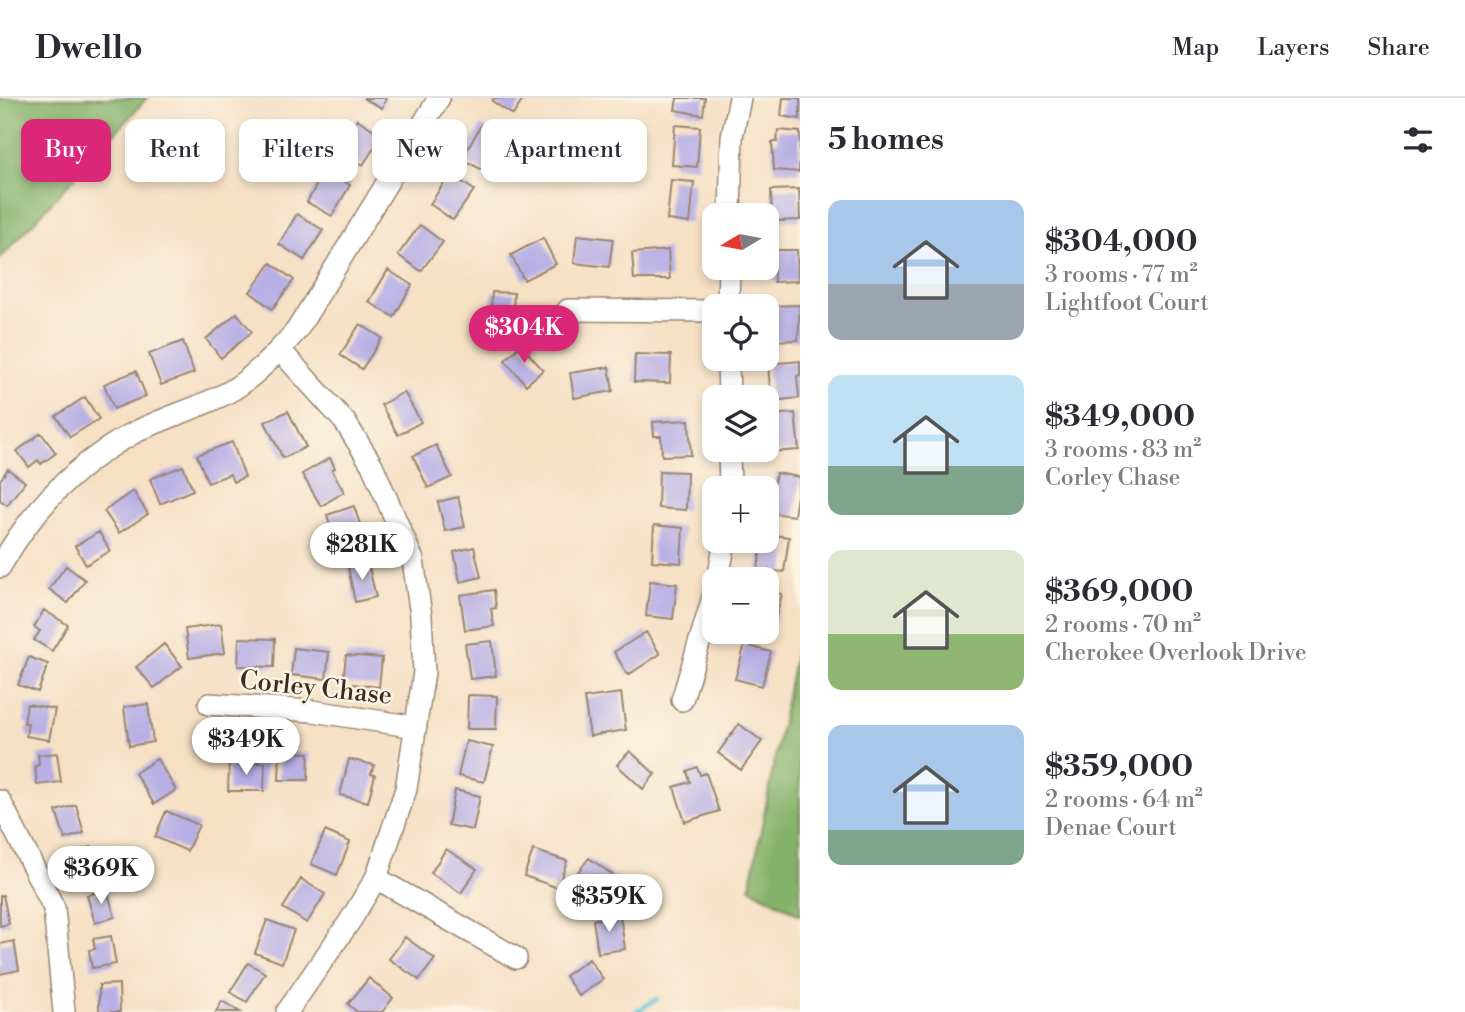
<!DOCTYPE html>
<meta charset="utf-8">
<style>
:root{--surface:#fff;--page:#f7f7f7;--text:#2b2b33;--muted:#7c7c81;--line:#e1e1e2;--accent:#db2777}
body{margin:0;font-family:"Libre Bodoni",serif;background:var(--page);color:var(--text);height:100vh;display:flex;flex-direction:column;font-size:26px;white-space:nowrap}
*{box-sizing:border-box;margin:0}
p{font-size:23px;color:var(--muted)}
.icon{flex:none;width:38px;height:38px;fill:none;stroke:currentColor;stroke-width:2;stroke-linecap:round;stroke-linejoin:round}
.map{position:relative;flex:1;overflow:hidden}
.drawer{display:flex;flex-direction:column;background:var(--surface);width:665px}
.drawer>*{flex:none}
.guide{position:absolute;left:21px;top:21px;width:665px;height:63px;display:flex;gap:14px}
.needle{width:46px;rotate:260deg}
.controls{position:absolute;left:702px;top:105px;display:grid;gap:14px}
.controls a{display:grid;place-items:center;width:77px;height:77px;border-radius:14px;background:var(--surface);box-shadow:0 4px 10px #0003;font-size:35px}
.price{position:absolute;translate:-50% -60px;padding:0 16px;border-radius:24px;background:#fff;color:#222;font-size:23px;line-height:46px;filter:drop-shadow(0 2px 4px #0008)}
.price::after{content:'';position:absolute;left:50%;top:42px;width:21px;height:16px;margin-left:-10px;background:inherit;clip-path:polygon(0 0,100% 0,50% 100%)}
.price.selected{background:var(--accent);color:#fff}
ul{padding:0;list-style:none}
li{display:flex;align-items:center;gap:21px;height:175px;padding:0 28px}
li span{display:grid;place-items:center;flex:none;width:196px;height:140px;border-radius:14px;color:#555}
li>.icon{margin-inline-start:auto}
span .icon{width:84px;height:84px;fill:#fffc;stroke-width:1}
li b{font-size:30px}
h2{display:flex;justify-content:space-between;align-items:center;height:84px;padding:0 28px;font-size:30px}
.chip{padding:0 24px;border-radius:14px;background:var(--surface);box-shadow:0 4px 10px #0003;font-size:24px;line-height:63px}
.chip.selected{background:var(--accent);color:#fff}
header{display:flex;align-items:center;gap:42px;box-sizing:border-box;height:98px;padding:0 35px;background:var(--surface);border-bottom:2px solid var(--line)}
header strong{font-size:33px}
nav{display:flex;gap:38px;margin-inline-start:auto;font-size:24px}
main{display:flex;flex:1;min-height:0}
.map>svg:first-child{display:block}
.forest{fill:#85b26b;stroke:#606e44;stroke-width:2}
.lines{fill:none;stroke-linecap:round;stroke-linejoin:round}
.stream{stroke:#57bfd4;stroke-width:5}
.building{fill:#b7afe5}
.minor-casing{stroke:#988571;stroke-width:24}
.minor{stroke:#fff;stroke-width:21}
.labels{text-anchor:middle;stroke-width:5;stroke-linejoin:round;paint-order:stroke}
.street-label{font-size:26px;fill:#3b2a1e;stroke:#fcf5e5}
</style>
<header>
<strong>Dwello</strong>
<nav><a>Map</a><a>Layers</a><a>Share</a></nav>
</header>
<main>
<div class="map">
<svg width="800" height="914" viewBox="0 0 800 914">
<rect width="100%" height="100%" fill="#fcf5e5"/>
<filter id="ink" filterUnits="userSpaceOnUse"><feTurbulence type="fractalNoise" baseFrequency=".0143" numOctaves="2"/><feDisplacementMap in="SourceGraphic" scale="14" xChannelSelector="R" yChannelSelector="G"/><feConvolveMatrix kernelMatrix="1 2 1 2 8 2 1 2 1" color-interpolation-filters="sRGB"/></filter>
<filter id="wash" filterUnits="userSpaceOnUse"><feTurbulence type="fractalNoise" baseFrequency=".00686" numOctaves="4" result="noise"/><feDisplacementMap in="SourceGraphic" scale="28" xChannelSelector="R" yChannelSelector="G"/><feGaussianBlur stdDeviation="1.57" result="paint"/><feColorMatrix in="noise" values="0 0 0 0 0 0 0 0 0 0 0 0 0 0 0 0 0 1.4 0 .05"/><feComposite in="paint" operator="in"/></filter>
<g filter="url(#wash)">
<rect width="100%" height="100%" fill="#f5e0c4"/>
<path class="forest" d="M0,0H147L0,161Z
M800,530V817L750,790Z"/>
<g class="lines">
<path class="stream" d="M636,914L657,901"/>
</g>
<g id="blocks">
<path class="building" d="M363,0H386L382,10Z
M494,0H524L513,17L492,3Z
M677,0H705L703,17L675,12Z
M783,0H800V21L781,18Z
M357,21L382,37L363,67L338,52Z
M481,27L502,39L484,73L462,61Z
M675,27L700,29L697,69L672,67Z
M778,32L800,34L799,74L774,72L772,44H777Z
M325,72L350,87L332,118L307,104Z
M450,76L474,92L453,122L430,106Z
M671,82L694,84L690,125L667,122Z
M799,91L800,122L772,123L771,92Z
M297,116L323,132L304,162L279,146Z
M420,127L443,144L421,173L398,157Z
M577,137L613,141L609,169L574,165Z
M543,140L556,166L524,182L511,157Z
M668,152L670,181H634L632,155Z
M773,152H797L798,183L774,184Z
M271,165L294,182L272,211L250,194Z
M388,172L412,187L394,219L369,204Z
M492,194L514,195L512,229L490,227Z
M800,207L798,242L770,243L768,208Z
M237,215L252,234L221,260L206,241Z
M360,226L382,240L362,271L340,257Z
M183,243L194,275L161,287L149,256Z
M521,247L543,272L526,287L505,262Z
M635,256L671,257L670,285L634,284Z
M800,263V277L797,278L799,300L771,303L768,266Z
M609,269L613,293L574,300L570,275Z
M136,273L146,298L114,311L104,286Z
M404,294L421,324L398,337L381,307Z
M85,299L99,321L70,339L56,318Z
M288,313L306,349L283,360L265,324Z
M795,315L799,352L772,354L769,317Z
M689,322L691,357L662,358L661,338H654L653,324Z
M41,335L56,355L41,366L38,362L29,369L17,353Z
M232,344L245,379L233,384L230,376L208,385L197,357Z
M436,347L452,379L428,390L413,358Z
M330,360L335,370L332,372L344,394L321,408L302,376Z
M183,368L193,392L160,406L150,381Z
M8,371L25,384L7,407L0,402V382Z
M659,373L687,374L686,412L658,410Z
M776,375L800,379L794,418L770,415Z
M133,393L148,416L119,435L104,413Z
M458,399L465,429L445,433L438,404Z
M354,408L365,442L338,451L327,417Z
M654,427L683,430L681,465L652,463Z
M99,434L110,453L86,467L75,448Z
M766,436L789,439L784,474L758,471L762,443H766Z
M474,449L481,479L460,484L454,454Z
M368,465L376,499L355,504L348,469Z
M66,468L85,482L68,505L49,491Z
M650,483L677,486L673,521L646,518Z
M494,492L496,510L491,511L494,528L465,532L460,497Z
M766,492L782,496L773,530L766,528Z
M44,512L68,527L52,553L34,542L40,533L34,529Z
M221,526L225,555L189,560L185,531Z
M646,534L660,556L628,577L614,554Z
M239,540L275,541L274,569L238,568Z
M492,543L496,578L470,581L465,546Z
M164,546L182,568L154,590L136,569Z
M745,547L771,554L762,588L735,581Z
M294,550L329,554L326,581L291,577Z
M346,557L382,560L379,589L343,585Z
M29,559L48,566L38,594L18,587Z
M621,595L626,632L590,638L584,600Z
M468,597L497,598L496,631H467Z
M27,606L55,611L49,642L26,638L28,625H24Z
M148,606L153,644L129,648L124,609Z
M739,626L762,643L741,672L718,655Z
M466,643L493,649L484,684L458,678Z
M630,653L655,676L643,691L617,667Z
M280,654L309,655L308,682H279Z
M57,655L61,684L37,687L35,668L39,667L38,657Z
M157,661L176,692L154,706L135,675Z
M349,661L374,667L371,676L375,677L368,704L340,697Z
M229,664L265,665L264,693H228Z
M697,669L700,677L706,675L719,713L685,724L674,689L690,684L687,673Z
M455,692L480,698L473,732L448,727Z
M76,707L84,735L65,741L56,713Z
M166,713L199,727L187,753L155,739Z
M325,733L350,744L337,777L311,766Z
M92,749L100,777L80,782L72,754Z
M446,751L477,771L461,795L431,775Z
M533,752L567,763L558,790L524,778Z
M589,760L617,780L598,806L581,794L586,788L574,779Z
M301,781L325,796L307,825L283,810Z
M107,792L115,819L95,825L87,797Z
M3,797L9,826L0,828V798Z
M620,817L625,851L598,855L593,822Z
M267,822L294,832L282,865L255,855Z
M111,838L116,866L92,870L89,852L95,851L93,841Z
M405,839L435,861L419,882L389,861Z
M14,843L19,872L0,876V846Z
M589,861L603,881L579,898L565,878Z
M248,865L265,875L247,904L230,894Z
M369,880L393,900L382,914H357L348,906Z
M119,886L120,914H99V887Z
M222,903L240,914H216Z"/>
</g>
</g>
<g filter="url(#ink)">
<use href="#blocks" fill-opacity="0" stroke="#988571" stroke-width="2"/>
<g class="lines">
<g class="minor-casing">
<path id="minor" d="M730,117L732,39L740,0
M728,208L729,170
M568,212L714,213
M280,252L345,324L372,367L413,462L421,518L424,574L406,691L376,780L350,823L287,914
M728,261L729,299
M729,352L730,390
M0,469C31,413 74,368 130,337C163,319 202,310 234,291C257,276 279,253 297,232L439,0
M718,481L725,443
M682,602L714,496
M209,606L313,613L416,629
M0,703L54,810L64,914
M376,780L516,860"/>
</g>
<use href="#minor" class="minor"/>
</g>
</g>
<g class="labels">
<g class="street-label">
<text transform="translate(316 589) rotate(6)" y="9">Corley Chase</text>
</g>
</g>
</svg>
<div class="controls">
<a><svg class="needle" viewBox="-14 -14 28 28"><path d="M0-13l5 13h-10z" fill="#e53935"/><path d="M0 13l5-13h-10z" fill="#7c7c81"/></svg></a>
<a><svg class="icon" aria-label="locate" viewBox="0 0 24 24"><circle cx="12" cy="12" r="6"/><path d="M12 2v4M12 18v4M2 12h4M18 12h4"/></svg></a>
<a><svg class="icon" aria-label="layers" viewBox="0 0 24 24"><path d="M12 4l9 5-9 5-9-5zM3 14l9 5 9-5"/></svg></a>
<a>+</a>
<a>−</a>
</div>
<b class="price selected" style="left:524px;top:267px">$304K</b>
<b class="price" style="left:362px;top:484px">$281K</b>
<b class="price" style="left:246px;top:679px">$349K</b>
<b class="price" style="left:101px;top:808px">$369K</b>
<b class="price" style="left:609px;top:836px">$359K</b>
<div class="guide">
<a class="chip selected">Buy</a>
<a class="chip">Rent</a>
<a class="chip">Filters</a>
<a class="chip">New</a>
<a class="chip">Apartment</a>
</div>
</div>
<section class="drawer">
<h2>5 homes<svg class="icon" aria-label="filters" viewBox="0 0 24 24"><path d="M4 7h16M4 17h16"/><circle cx="9" cy="7" r="2"/><circle cx="15" cy="17" r="2"/></svg></h2>
<ul>
<li><span style="background:linear-gradient(#a9c7e8 60%,#9aa5b1 0)"><svg class="icon" aria-label="home" viewBox="0 0 24 24"><path d="M3 11l9-7 9 7M6 9v11h12V9"/></svg></span><div><b>$304,000</b><p>3 rooms · 77 m²</p><p>Lightfoot Court</p></div></li>
<li><span style="background:linear-gradient(#bfe0f5 65%,#7fa58c 0)"><svg class="icon" aria-label="home" viewBox="0 0 24 24"><path d="M3 11l9-7 9 7M6 9v11h12V9"/></svg></span><div><b>$349,000</b><p>3 rooms · 83 m²</p><p>Corley Chase</p></div></li>
<li><span style="background:linear-gradient(#dfe7d0 60%,#8fb573 0)"><svg class="icon" aria-label="home" viewBox="0 0 24 24"><path d="M3 11l9-7 9 7M6 9v11h12V9"/></svg></span><div><b>$369,000</b><p>2 rooms · 70 m²</p><p>Cherokee Overlook Drive</p></div></li>
<li><span style="background:linear-gradient(#a9c7e8 75%,#7fa58c 0)"><svg class="icon" aria-label="home" viewBox="0 0 24 24"><path d="M3 11l9-7 9 7M6 9v11h12V9"/></svg></span><div><b>$359,000</b><p>2 rooms · 64 m²</p><p>Denae Court</p></div></li>
</ul>
</section>
</main>
